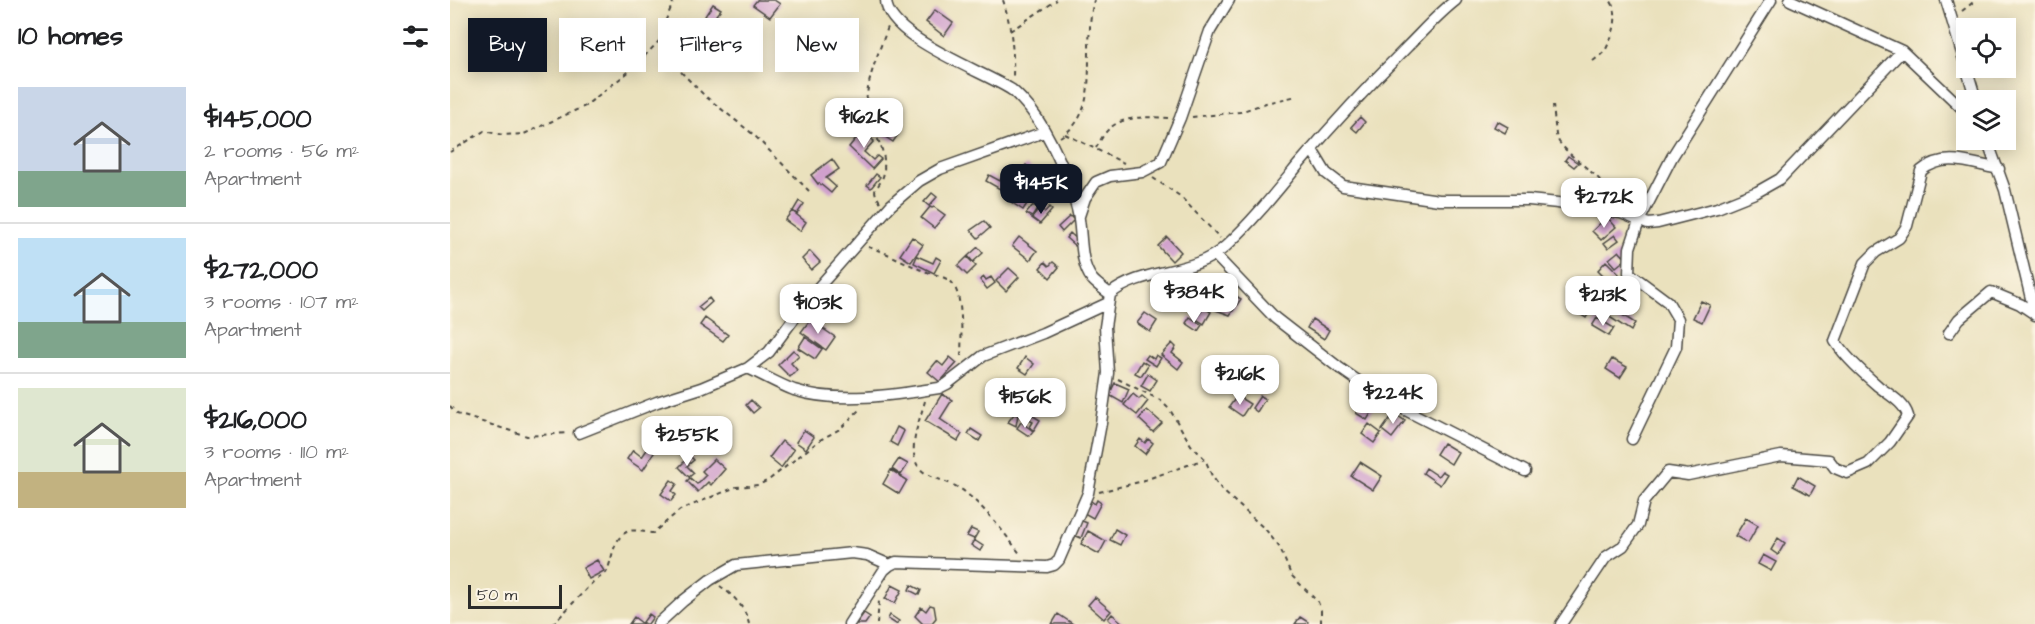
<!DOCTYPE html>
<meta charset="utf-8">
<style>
:root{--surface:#fff;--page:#f6f6f6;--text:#202124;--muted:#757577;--line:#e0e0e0;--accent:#111827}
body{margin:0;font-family:"Architects Daughter",sans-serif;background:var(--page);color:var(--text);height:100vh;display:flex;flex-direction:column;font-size:22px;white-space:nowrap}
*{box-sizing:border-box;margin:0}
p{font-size:20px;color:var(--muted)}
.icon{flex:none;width:33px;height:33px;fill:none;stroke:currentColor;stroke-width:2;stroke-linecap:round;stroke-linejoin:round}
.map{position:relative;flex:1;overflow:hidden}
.sheet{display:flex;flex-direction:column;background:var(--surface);width:450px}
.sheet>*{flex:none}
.banner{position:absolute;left:18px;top:18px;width:570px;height:54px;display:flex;gap:12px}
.tools{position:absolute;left:1506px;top:18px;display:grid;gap:12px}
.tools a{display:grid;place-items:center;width:60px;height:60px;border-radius:0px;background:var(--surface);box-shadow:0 3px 15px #0003;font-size:30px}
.scale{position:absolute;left:18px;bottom:15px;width:94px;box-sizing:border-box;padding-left:6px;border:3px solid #2b2b2b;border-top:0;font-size:16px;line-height:21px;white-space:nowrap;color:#2b2b2b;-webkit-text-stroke:4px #fcf5e5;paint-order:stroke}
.price{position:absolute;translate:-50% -51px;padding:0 14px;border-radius:12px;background:#fff;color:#222;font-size:20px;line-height:39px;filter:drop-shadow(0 2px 3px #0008)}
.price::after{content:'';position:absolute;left:50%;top:36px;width:18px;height:14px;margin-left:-9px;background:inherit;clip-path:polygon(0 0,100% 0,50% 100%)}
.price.current{background:var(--accent);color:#fff}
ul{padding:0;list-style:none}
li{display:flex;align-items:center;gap:18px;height:150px;padding:0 18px}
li+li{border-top:2px solid var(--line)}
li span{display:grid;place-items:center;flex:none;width:168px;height:120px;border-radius:0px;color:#555}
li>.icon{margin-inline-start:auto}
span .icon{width:72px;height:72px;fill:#fffc;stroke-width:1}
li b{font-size:26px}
h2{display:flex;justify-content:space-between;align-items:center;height:72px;padding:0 18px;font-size:26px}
.chip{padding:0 21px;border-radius:0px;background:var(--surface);box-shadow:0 3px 15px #0003;font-size:21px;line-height:54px}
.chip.current{background:var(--accent);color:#fff}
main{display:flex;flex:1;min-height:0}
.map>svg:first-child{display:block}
.building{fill:#d0a0cd}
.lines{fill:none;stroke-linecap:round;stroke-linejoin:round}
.minor-casing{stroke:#484641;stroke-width:13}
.path{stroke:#484641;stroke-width:2;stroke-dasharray:4.5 4.5;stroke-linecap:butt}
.minor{stroke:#fff;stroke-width:10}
</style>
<main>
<section class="sheet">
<h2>10 homes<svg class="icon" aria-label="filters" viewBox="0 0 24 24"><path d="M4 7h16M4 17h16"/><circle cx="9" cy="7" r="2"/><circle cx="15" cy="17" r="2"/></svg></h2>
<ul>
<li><span style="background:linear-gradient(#c9d6e8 70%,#7fa58c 0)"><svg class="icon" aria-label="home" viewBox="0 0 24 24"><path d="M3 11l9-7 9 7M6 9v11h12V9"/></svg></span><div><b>$145,000</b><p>2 rooms · 56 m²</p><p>Apartment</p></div></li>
<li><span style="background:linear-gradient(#bfe0f5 70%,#7fa58c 0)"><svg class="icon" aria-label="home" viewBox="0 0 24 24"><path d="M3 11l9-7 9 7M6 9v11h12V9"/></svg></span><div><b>$272,000</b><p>3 rooms · 107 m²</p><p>Apartment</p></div></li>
<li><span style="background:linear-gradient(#dfe7d0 70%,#c2b280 0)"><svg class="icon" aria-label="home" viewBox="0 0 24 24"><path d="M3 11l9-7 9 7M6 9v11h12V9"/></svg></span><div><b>$216,000</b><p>3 rooms · 110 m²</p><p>Apartment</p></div></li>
</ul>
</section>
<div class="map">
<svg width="1585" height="624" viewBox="0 0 1585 624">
<rect width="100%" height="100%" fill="#fcf5e5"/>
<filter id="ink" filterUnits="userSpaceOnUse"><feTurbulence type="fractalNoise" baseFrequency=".0167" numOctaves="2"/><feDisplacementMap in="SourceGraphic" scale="12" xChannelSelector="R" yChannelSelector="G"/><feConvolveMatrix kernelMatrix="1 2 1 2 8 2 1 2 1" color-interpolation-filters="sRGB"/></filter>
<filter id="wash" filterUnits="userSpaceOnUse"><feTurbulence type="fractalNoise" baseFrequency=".008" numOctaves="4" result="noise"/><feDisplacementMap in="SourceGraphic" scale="24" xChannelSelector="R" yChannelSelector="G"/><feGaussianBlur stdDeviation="1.35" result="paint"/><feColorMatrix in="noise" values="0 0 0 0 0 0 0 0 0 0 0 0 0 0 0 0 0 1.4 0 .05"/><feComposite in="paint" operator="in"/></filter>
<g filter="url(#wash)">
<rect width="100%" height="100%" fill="#eae1bd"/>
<g id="blocks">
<path class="building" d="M307,0H324L330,4L320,17L303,5Z
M263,4L271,9L266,15L270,18L266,24L255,16Z
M485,10L503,23L494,36L476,22Z
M248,23L258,32L245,47L235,38Z
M271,30L280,35L270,52L261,47Z
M227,33L238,45L234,49L223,37Z
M249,51L258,63L249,70L239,58Z
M267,52L277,60L268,72L258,65Z
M910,117L915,122L907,132L901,127Z
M1047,121L1058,127L1055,133L1044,127Z
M436,125L449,133L443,142L431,134Z
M412,131L424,141L414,152L423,160L427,156L431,159L422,169L399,147Z
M1118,156L1128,163L1124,167L1115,160Z
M382,159L389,169L376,178L386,187L381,193L369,183L368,184L361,175Z
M576,165L583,170L575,179L569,174Z
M426,174L430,177L421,188L417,185Z
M539,175L550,181L552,176L557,178L550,189L536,181Z
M574,187L584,193L573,210L561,202L567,192L570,194Z
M482,193L487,197L479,206L474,202Z
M349,201L354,204L347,214L343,211Z
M583,205L588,208L582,217L576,214Z
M480,207L482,208L484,207L495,215L484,228L471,218Z
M599,207L602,210L590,224L582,218L590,208L595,212Z
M342,211L356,222L350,231L335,220Z
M620,216L624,220L612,232L608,227Z
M1157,217L1166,227L1151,240L1142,231Z
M534,221L540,228L528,238L521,230Z
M620,233L629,241L625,246L616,238Z
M1165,235L1169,240L1158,248L1154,243Z
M462,237L473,245L461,262L450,255Z
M569,237L587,251L580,260L562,246Z
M717,237L731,252L722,261L708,246Z
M528,247L533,253L523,262L518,256Z
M360,251L370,262L361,270L352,259Z
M1169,251L1176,259L1166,267L1159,259Z
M467,256L483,263L486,257L491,260L484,273L464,263Z
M517,257L526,266L517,275L508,266Z
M1156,261L1169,274L1161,283L1148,270Z
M595,262L599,266L603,262L609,267L600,278L590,268Z
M559,268L569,277L556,291L546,281Z
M534,277L536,280L541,277L545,283L537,289L530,280Z
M772,281L785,291L777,302L764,293Z
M786,296L791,299L780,315L766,310L771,300L779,304Z
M259,298L262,302L252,311L248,307Z
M1128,300L1142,308L1136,318L1122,309Z
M1251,301L1260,305L1252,322L1243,318Z
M753,307L761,312L754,324L746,319Z
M1163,309L1185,323L1181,331L1158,316Z
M695,313L707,321L700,332L687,323Z
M740,317L752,325L748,331L736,323Z
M255,318L278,335L273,341L250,325Z
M1147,318L1164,328L1159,336L1142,326Z
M862,319L879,330L874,339L857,328Z
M360,320L385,337L376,350L351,332Z
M355,337L372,349L365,359L348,348Z
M722,343L726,347L722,353L733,362L728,369L711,355Z
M343,350L349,355L341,363L347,370L340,377L328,365Z
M698,355L704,359L706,355L711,358L706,366L695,359Z
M500,357L507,363L490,382L478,372L487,361L493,366Z
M575,357L584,364L577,374L568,368Z
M1162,359L1177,367L1170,378L1156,369Z
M692,361L698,365L691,376L685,373Z
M698,374L707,380L700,391L691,386Z
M552,381L562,389L554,398L544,390Z
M665,383L679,389L673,403L659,395Z
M492,394L502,400L490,419L512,434L508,441L475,421Z
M683,394L689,399L692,396L698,401L687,415L674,405Z
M917,395L928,402L917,420L906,413Z
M787,396L800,404L792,416L779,407Z
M810,396L815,399L807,412L802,408Z
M301,400L309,408L303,413L296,405Z
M697,410L712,423L703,432L689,419Z
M944,413L955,421L942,438L932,430Z
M564,414L568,415L566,426L558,422Z
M580,414L590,420L584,430L580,427L583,422L577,419Z
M266,422L275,429L267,440L257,433Z
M571,422L583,431L579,436L567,428Z
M919,424L931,433L924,443L912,434Z
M447,427L454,431L447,446L440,442Z
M521,429L532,436L529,441L518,434Z
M354,430L364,437L356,449L346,442Z
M690,439L695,443L698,439L703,443L695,454L685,446Z
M332,441L344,450L331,468L319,458Z
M993,443L1008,452L1001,464L986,454Z
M198,448L204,453L193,470L177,459L183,450L192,457Z
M240,456L244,460L237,466L244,473L239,477L229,467Z
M264,459L275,469L261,485L258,482L248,492L237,481L240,478L247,484L256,475L252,471Z
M449,459L458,464L451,475L442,469Z
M910,462L932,476L923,490L901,476Z
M976,468L988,476L992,471L997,474L990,485L973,473Z
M441,470L457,480L449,494L433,484Z
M1348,476L1365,486L1360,495L1343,486Z
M221,480L227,484L222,491L226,495L221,501L211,494Z
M647,500L651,503L643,518L634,513L641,501L645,504Z
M1296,518L1308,525L1298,543L1285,536Z
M630,520L637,523L631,538L624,535Z
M521,529L528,532L524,539L517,536Z
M665,529L675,535L670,545L660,540Z
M638,531L656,541L649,554L631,544Z
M1328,538L1335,543L1328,555L1321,550Z
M524,540L533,546L530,551L521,545Z
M1313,555L1326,562L1321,571L1308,564Z
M147,560L154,571L139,579L133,568Z
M442,585L452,590L445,603L435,599Z
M461,585L471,590L469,595L459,590Z
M645,597L661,611L654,619L638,605Z
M480,605L484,606L486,618L481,624H473L465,616L471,607L476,611Z
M414,613L420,617L415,624H406Z
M199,614L203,617L198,624H196L193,622Z
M608,614L623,624H602Z
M662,614L674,624H663L658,619Z
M440,615L449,621L446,624L438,619Z
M184,617L193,624H179Z
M850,617L858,622L857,624H845Z"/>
</g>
</g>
<g filter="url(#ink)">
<use href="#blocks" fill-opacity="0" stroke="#484641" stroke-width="1.5"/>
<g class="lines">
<g class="minor-casing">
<path id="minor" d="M436,0C436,37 535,72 562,90C568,95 576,104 581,110C599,133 620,180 627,209C633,230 628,261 642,279C647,285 654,289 660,294
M1340,0L1452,51L1516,112
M1496,0L1526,100
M1537,140L1555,190L1585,315
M862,150L876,173L893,186L989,200H1079L1108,203L1171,213L1198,224L1208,223L1267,208L1307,192L1330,179L1452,51
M629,216L635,198L646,182L660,176L692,172L711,162L730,118L760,31L779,0
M765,255L825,318L888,367L934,399L1075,471
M1499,333L1509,319L1541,292L1570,304L1585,314
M298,368C313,375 328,384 344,390C387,404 445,395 489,388L497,384L533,356L593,333L658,303
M129,433L207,402L251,388L298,368L319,352L360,297L441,205L469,181L490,169L594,132
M1182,439L1226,347L1228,319L1218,302L1179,273L1180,248L1189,221L1222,157L1321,0
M208,624L233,601L260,580L286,565L402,553L417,555L440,565
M399,624L434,570L440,565L446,562L597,567L604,565L609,560L638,493L651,423L658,373L655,327L660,294C694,267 743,276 776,246C803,221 826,192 849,164C883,124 919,85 957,47C973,31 988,14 1006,0
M1111,624L1156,557L1173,546L1188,525L1194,501L1218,472L1238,475L1331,456L1379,460L1385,468L1397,473L1418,464L1440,442L1458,416C1454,402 1439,395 1428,386C1413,373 1396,358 1385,341L1415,263L1426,252L1449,238L1457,226L1471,171C1494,151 1523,164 1549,169"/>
</g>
<path class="path" d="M224,0L211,32L210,40L214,50L232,73L255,96L304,135L359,191
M553,0C561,25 564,50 563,76
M1512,11L1526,0
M560,31L607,0
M1143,61C1148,57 1154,53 1157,47C1164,33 1170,13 1160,0
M1103,105L1106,135L1109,142C1126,164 1152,174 1165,201
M742,117L790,112L816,103L847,96
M615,134L674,163
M610,137C648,115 636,65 640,28C640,19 642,9 644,0
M646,148C650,141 654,133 660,128C675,115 700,117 718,118
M0,152L34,131L53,135L74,134L135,106L181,70L210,40
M703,178L730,196L770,238
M430,202C421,187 426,192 432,179C435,173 434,166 434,160C433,145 423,132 418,117C411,91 429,52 438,27
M418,247C436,252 452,261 469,269C478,273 490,275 499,280C515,290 511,343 511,360
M668,379L710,400L720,410L741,445L755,459L762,476L772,490L816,530L830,548L841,575L868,602L871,610V624
M475,401C469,423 451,463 479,475C491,481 506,484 516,493C537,510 555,534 571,555
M0,406L7,414L77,436L118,433
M649,492L689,482L755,459
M270,586C284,596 295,607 299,624
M103,624L143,582L156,573C163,560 162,537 179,531C186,529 196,533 203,533L230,510L286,487L309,485L320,479L370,440L390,429L410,409
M427,624L429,601"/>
<use href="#minor" class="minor"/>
</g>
</g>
</svg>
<div class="tools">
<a><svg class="icon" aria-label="locate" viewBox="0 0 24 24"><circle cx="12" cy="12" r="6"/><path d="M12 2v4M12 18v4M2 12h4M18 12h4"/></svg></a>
<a><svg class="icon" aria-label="layers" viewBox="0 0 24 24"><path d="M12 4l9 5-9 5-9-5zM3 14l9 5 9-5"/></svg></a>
</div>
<div class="scale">50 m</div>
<b class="price" style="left:414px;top:149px">$162K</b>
<b class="price current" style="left:591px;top:215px">$145K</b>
<b class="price" style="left:1154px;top:229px">$272K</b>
<b class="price" style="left:744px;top:324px">$384K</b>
<b class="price" style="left:1153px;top:327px">$213K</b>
<b class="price" style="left:368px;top:335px">$103K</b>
<b class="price" style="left:790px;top:406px">$216K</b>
<b class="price" style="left:943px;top:425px">$224K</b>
<b class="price" style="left:575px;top:429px">$156K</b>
<b class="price" style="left:237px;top:467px">$255K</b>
<div class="banner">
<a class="chip current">Buy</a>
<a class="chip">Rent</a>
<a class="chip">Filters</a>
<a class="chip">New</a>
</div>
</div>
</main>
